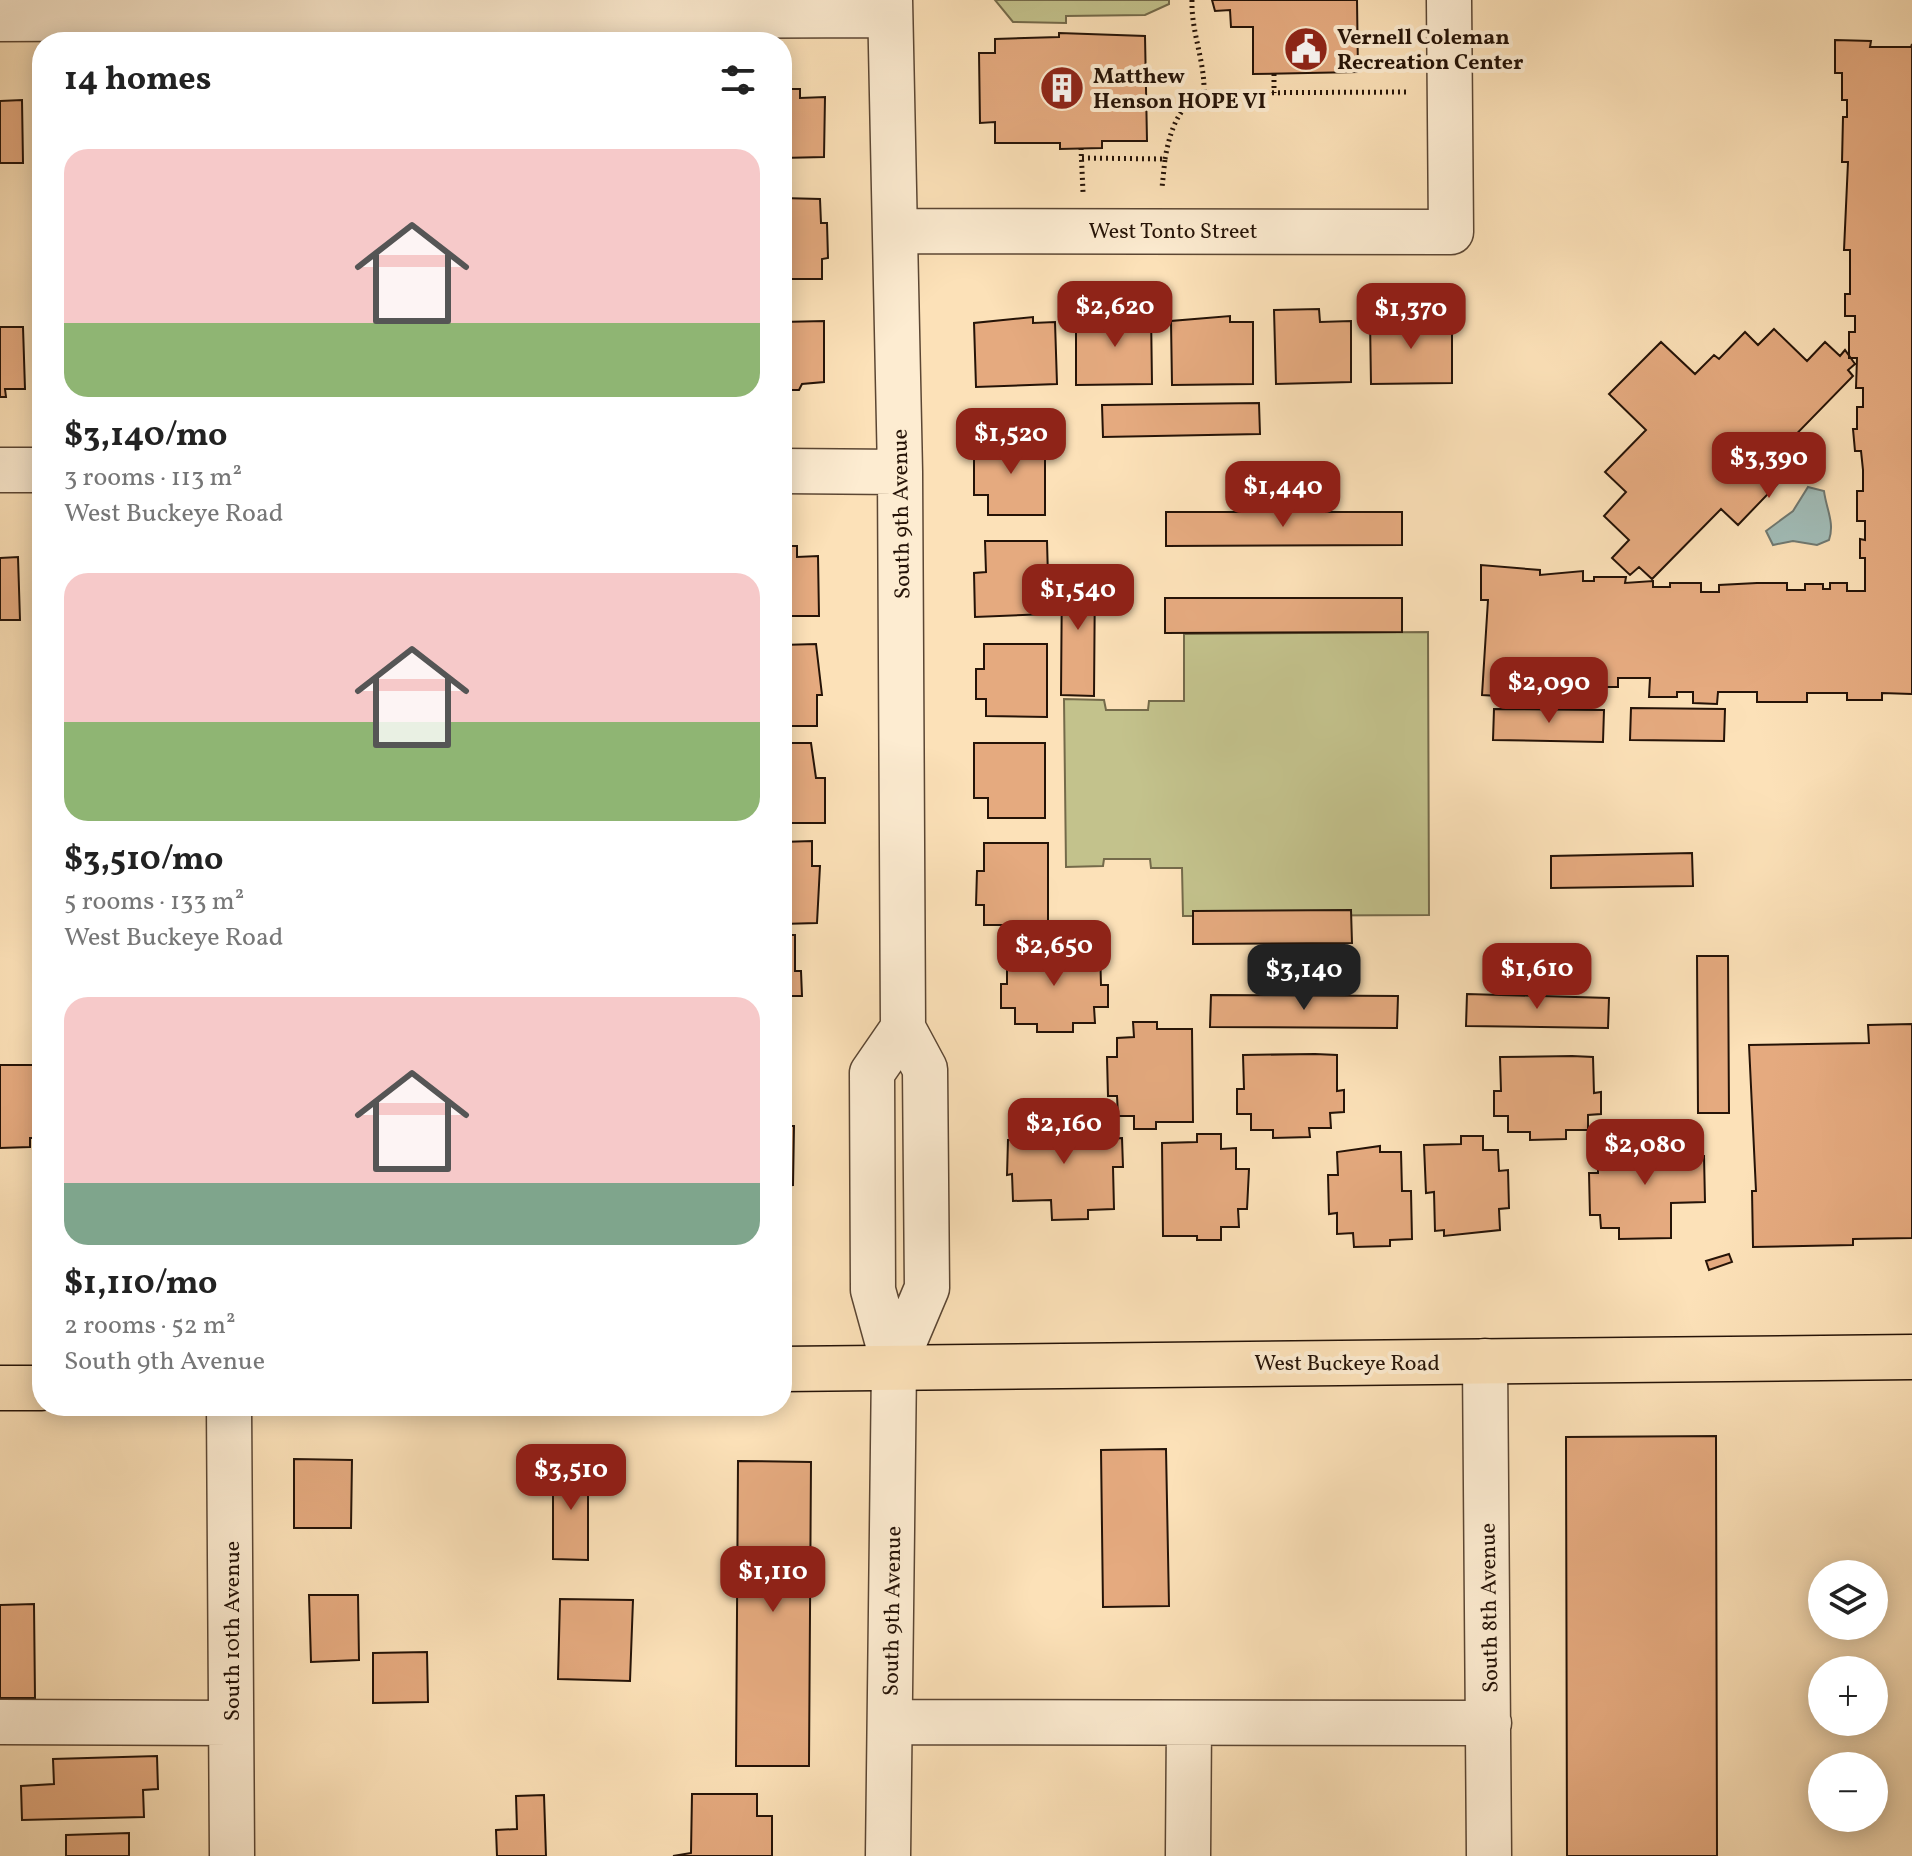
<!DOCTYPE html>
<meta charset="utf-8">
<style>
:root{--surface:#fff;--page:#f6f6f6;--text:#222;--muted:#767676;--accent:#8f2418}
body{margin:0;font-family:Vollkorn,serif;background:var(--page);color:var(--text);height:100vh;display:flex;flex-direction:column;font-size:30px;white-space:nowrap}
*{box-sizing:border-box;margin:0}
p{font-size:26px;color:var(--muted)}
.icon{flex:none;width:44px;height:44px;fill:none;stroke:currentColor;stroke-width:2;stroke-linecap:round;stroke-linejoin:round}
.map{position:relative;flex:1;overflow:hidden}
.panel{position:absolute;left:32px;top:32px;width:760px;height:1384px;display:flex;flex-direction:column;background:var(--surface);border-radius:32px;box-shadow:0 4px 20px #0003}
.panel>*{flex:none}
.fabs{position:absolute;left:1808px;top:1560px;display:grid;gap:16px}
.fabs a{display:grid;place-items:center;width:80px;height:80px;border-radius:50%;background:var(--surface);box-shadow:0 4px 20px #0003;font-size:40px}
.price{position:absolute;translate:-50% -68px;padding:0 18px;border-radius:16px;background:var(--accent);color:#fff;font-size:26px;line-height:52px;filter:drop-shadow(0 2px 4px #0008)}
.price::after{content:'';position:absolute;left:50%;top:48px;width:24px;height:18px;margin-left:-12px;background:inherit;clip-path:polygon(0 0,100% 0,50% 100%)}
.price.selected{background:#222;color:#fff}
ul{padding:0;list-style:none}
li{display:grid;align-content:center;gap:16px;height:424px;padding:0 32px}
li span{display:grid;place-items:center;height:248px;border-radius:24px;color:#555}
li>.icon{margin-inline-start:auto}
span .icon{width:144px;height:144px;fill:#fffc;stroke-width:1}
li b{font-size:34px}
h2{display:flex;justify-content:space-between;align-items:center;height:96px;padding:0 32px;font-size:34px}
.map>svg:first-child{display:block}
.green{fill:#c3c28c;stroke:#746a4a;stroke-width:2}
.water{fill:#a1bcb7;stroke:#6f7871;stroke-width:2}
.building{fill:#e5aa7f;stroke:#251307;stroke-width:2}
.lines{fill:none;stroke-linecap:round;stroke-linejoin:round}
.minor-casing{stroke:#5b4633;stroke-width:47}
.major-casing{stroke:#251307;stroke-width:47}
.path{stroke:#251307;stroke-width:5;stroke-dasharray:2 4;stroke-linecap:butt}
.minor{stroke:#fdecd1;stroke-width:44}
.major{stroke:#fce1b8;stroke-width:44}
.labels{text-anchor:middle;stroke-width:8;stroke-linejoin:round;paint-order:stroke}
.poi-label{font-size:22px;font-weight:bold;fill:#251307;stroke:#fdecd1;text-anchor:start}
.street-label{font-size:22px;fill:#251307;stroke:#fdecd1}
</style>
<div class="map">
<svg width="1912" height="1856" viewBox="0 0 1912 1856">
<rect width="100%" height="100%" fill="#fce1b8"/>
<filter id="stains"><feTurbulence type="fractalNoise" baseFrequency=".0025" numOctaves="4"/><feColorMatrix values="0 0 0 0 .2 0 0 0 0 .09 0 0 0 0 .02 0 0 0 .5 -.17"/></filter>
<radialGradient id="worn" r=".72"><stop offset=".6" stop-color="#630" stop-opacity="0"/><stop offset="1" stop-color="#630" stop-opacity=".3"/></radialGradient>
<path class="green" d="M995,0H1169V4L1145,15L1066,16V23L1013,22Z
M1428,632L1429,915L1183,916L1182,868H1151L1150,859H1104L1103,866L1066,867L1064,699L1104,700L1106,710H1148L1149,701H1184V634Z"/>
<path class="water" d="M1808,487L1824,491C1826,508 1835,523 1829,540L1817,545L1793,541L1773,545L1766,531L1793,511Z"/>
<path class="building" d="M1212,0H1357L1358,72L1253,74V27H1231L1230,10L1215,11Z
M1059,33L1145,36L1147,141H1102V148L1060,149V143H995V122L980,123L979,53H995V39L1059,37Z
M1835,40L1871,41L1870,47H1911L1912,44V694L1882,693V700H1847V693H1807V702H1757V692H1718L1717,704L1693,703V692H1677V697H1649L1650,678H1618V687H1606V691H1552V699L1482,695L1488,600H1481V565L1540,570V575L1583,571V581H1594V577H1626L1625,583L1653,581V587H1670V583H1701V592H1719V585L1757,583H1787V590H1805V584H1823V589H1830V583H1847V591H1865V558H1860V539L1865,540V521H1857V491H1863V470L1861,451H1855L1853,429H1857V407H1863V388H1856L1857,358H1849V332H1855V316H1845V294H1850V250H1844L1848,162H1842L1843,117H1847V100H1842V73H1835Z
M782,89H800V98L825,97L824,157L782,158Z
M22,100L23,163H0V101Z
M782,198L820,199L821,223H827L828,258L822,259V279H782Z
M1319,309L1320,322L1351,321V382L1276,384L1274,310Z
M1096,311H1151L1152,384L1076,385V323H1096Z
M1399,315H1429V321H1452V383L1371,384L1370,320L1399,319Z
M1230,316V322H1253V384L1172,385L1171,321Z
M1033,317V323L1055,322L1057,384L976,387L974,323Z
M824,321V382L802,384L799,390H782V322Z
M0,327H23L25,389H5L6,397H0Z
M1774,329L1807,361L1825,342L1840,356L1845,350L1855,364L1848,370L1853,376L1774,457L1789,472L1738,525L1721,509L1652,579L1639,567L1630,575L1612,558L1629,540L1604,516L1626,492L1605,472L1646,430L1609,394L1661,342L1695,374L1714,355L1719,359L1745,332L1758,345Z
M39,351H42V377H40Z
M1259,403L1260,434L1103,437L1102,405Z
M974,440H1045V515H988V495H974Z
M1166,512H1402V545L1166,546Z
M985,541H1047L1049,614L975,617L974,573L986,572Z
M782,546H797V557L818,556L819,616H782Z
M18,557L20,620H0V558Z
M1062,569L1095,570L1094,696L1061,695Z
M1165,598H1402V632L1165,633Z
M816,644L822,695H817V726H782V645Z
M984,644H1047V717L986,716V699H976V669H984Z
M1631,708L1725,709L1724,741L1630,740Z
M1494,709L1604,710L1603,742L1493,740Z
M782,743H811L816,778H825V823H782Z
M974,743H1045V818H988V798H974Z
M812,841V866H820L817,923L782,924V842Z
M984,843H1048V925H984V905H976L977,871H984Z
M1692,853L1693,886L1551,888V856Z
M1351,910L1352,943L1193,944V911Z
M782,935H795V971H801L802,996H788V1013H782Z
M1007,949L1100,950L1101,985H1108V1007H1094L1095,1023H1073V1032H1037V1024H1015V1008H1001V984H1007Z
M1697,956H1728L1729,1113H1698Z
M1467,994L1609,998L1608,1028L1466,1026Z
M1211,995L1398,996L1397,1028L1210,1027Z
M1133,1022H1157V1029H1192L1193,1122H1156V1129H1134V1116H1118L1117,1096H1108L1107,1057H1117V1038L1134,1037Z
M1912,1024V1238L1853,1239V1245L1753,1247L1752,1191H1756L1749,1045L1869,1043L1868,1025Z
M1315,1054L1337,1055V1091L1344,1090V1112L1330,1113L1331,1128H1309L1310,1137L1273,1138V1130H1251V1114H1237V1089H1244L1243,1055Z
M1572,1056L1593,1057L1594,1093L1601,1092V1114L1588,1115V1130H1566V1139L1530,1140V1132H1508V1116H1494V1091H1501L1500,1057Z
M0,1065H42V1138H30V1147L0,1148Z
M782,1110L783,1126H794L793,1185L782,1186Z
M1078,1113L1079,1124H1097L1098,1139L1122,1138L1123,1167H1113L1114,1209L1088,1210V1219L1052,1220L1051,1200L1013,1201L1012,1174L1007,1175L1008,1140L1020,1139V1124H1040V1114Z
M1197,1134H1221V1149L1236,1148V1169H1249L1247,1209H1238L1239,1227H1221V1240H1197V1236H1163L1162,1143L1197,1142Z
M1461,1136H1483V1150H1498L1499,1171L1508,1170L1509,1208L1499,1209L1500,1230L1444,1236V1230L1435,1231L1434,1192L1426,1193L1424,1145L1461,1144Z
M1669,1138H1683L1684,1157L1704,1156L1705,1202L1671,1203V1238L1619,1239V1228H1601L1600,1215H1590L1589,1173H1598V1153H1615V1140H1638V1146L1669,1145Z
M1380,1146V1152H1401L1402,1191H1411L1412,1239L1390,1240V1246L1354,1247L1353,1233L1337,1234V1213L1329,1214L1328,1175H1338L1337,1152Z
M1729,1254L1732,1262L1709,1270L1706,1261Z
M1716,1436L1717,1856H1567L1566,1437Z
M1166,1449L1169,1606L1103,1607L1101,1450Z
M294,1459L352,1460L351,1528H294Z
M738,1461L811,1462L809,1766H736Z
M553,1465H588V1560L553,1559Z
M309,1595H358L359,1660L311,1662Z
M560,1599L633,1600L630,1681L558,1679Z
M34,1604L35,1698H0V1605Z
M427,1652L428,1702L373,1703V1653Z
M157,1756L158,1789L143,1790L144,1817L22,1820L21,1786L54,1784L53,1759Z
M692,1794H757V1816H772V1856H673L691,1853Z
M544,1795L546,1856H497L496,1830L517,1829L516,1796Z
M129,1833V1856H66V1835Z"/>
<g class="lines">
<g class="minor-casing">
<path id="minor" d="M890,0L900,472L903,1028L925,1069L927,1288L894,1366
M0,19L890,15
M895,231L1451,232L1449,0
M0,470H42
M782,471L900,472
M1485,1361L1489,1856
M229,1406L232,1856
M0,1722L231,1723
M890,1722L1489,1723
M888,1856L894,1366L873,1290L872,1073L903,1028
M1188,1856L1189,1723"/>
</g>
<g class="major-casing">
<path id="major" d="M782,1369L1912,1357
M0,1388H42"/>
</g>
<path class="path" d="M1192,0C1191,32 1205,61 1204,93L1408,92
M1274,74V93
M1081,148L1083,192
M1082,158L1165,159L1162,188
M1165,159C1170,131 1178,105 1204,93"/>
<use href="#minor" class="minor"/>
<use href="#major" class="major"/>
</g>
<defs>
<g id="civic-disc" transform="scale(2.3)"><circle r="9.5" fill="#8f2418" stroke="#fdecd1"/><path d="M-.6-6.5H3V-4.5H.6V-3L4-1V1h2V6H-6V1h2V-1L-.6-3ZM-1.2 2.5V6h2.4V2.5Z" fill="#fff"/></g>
<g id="building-disc" transform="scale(2.3)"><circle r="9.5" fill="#8f2418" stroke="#fdecd1"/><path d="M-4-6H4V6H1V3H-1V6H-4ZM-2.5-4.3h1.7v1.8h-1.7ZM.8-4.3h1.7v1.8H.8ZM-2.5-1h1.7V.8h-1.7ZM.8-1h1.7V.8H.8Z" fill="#fff"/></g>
</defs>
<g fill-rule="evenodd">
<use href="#civic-disc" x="1306" y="49"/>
<use href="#building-disc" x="1062" y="88"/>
</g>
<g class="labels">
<g class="poi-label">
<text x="1337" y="44">Vernell Coleman<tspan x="1337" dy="25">Recreation Center</tspan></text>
<text x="1093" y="83">Matthew<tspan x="1093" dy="25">Henson HOPE VI</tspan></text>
</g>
<g class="street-label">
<text x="1173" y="238">West Tonto Street</text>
<text transform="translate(900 514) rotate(-91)" y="8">South 9th Avenue</text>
<text x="1347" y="1370">West Buckeye Road</text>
<text transform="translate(1488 1608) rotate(-91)" y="8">South 8th Avenue</text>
<text transform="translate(891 1611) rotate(-89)" y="8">South 9th Avenue</text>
<text transform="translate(231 1631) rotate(-90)" y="8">South 10th Avenue</text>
</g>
</g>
<rect width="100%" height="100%" filter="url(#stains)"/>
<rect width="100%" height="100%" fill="url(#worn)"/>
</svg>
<div class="fabs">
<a><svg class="icon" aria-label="layers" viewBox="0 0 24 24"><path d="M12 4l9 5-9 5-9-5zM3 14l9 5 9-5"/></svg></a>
<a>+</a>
<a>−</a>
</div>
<b class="price" style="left:1115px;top:349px">$2,620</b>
<b class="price" style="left:1411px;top:351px">$1,370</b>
<b class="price" style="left:1011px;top:476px">$1,520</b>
<b class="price" style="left:1769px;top:500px">$3,390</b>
<b class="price" style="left:1283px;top:529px">$1,440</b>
<b class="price" style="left:1078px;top:632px">$1,540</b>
<b class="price" style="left:1549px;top:725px">$2,090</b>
<b class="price" style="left:1054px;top:988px">$2,650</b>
<b class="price" style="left:1537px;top:1011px">$1,610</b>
<b class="price selected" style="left:1304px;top:1012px">$3,140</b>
<b class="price" style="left:1064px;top:1166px">$2,160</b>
<b class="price" style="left:1645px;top:1187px">$2,080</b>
<b class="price" style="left:571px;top:1512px">$3,510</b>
<b class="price" style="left:773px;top:1614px">$1,110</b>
<section class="panel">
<h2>14 homes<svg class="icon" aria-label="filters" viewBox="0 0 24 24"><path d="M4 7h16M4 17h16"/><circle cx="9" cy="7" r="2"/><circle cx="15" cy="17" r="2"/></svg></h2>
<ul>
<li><span style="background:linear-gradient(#f6c9c9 70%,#8fb573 0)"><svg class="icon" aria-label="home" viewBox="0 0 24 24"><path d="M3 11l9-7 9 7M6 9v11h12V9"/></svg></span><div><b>$3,140/mo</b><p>3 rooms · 113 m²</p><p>West Buckeye Road</p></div></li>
<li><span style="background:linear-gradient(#f6c9c9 60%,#8fb573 0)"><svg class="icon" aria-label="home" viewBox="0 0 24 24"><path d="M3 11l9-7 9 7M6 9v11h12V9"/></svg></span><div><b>$3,510/mo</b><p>5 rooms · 133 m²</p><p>West Buckeye Road</p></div></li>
<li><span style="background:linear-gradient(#f6c9c9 75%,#7fa58c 0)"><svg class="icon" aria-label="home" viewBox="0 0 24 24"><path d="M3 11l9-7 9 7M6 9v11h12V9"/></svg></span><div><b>$1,110/mo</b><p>2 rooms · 52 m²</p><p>South 9th Avenue</p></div></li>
</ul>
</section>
</div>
